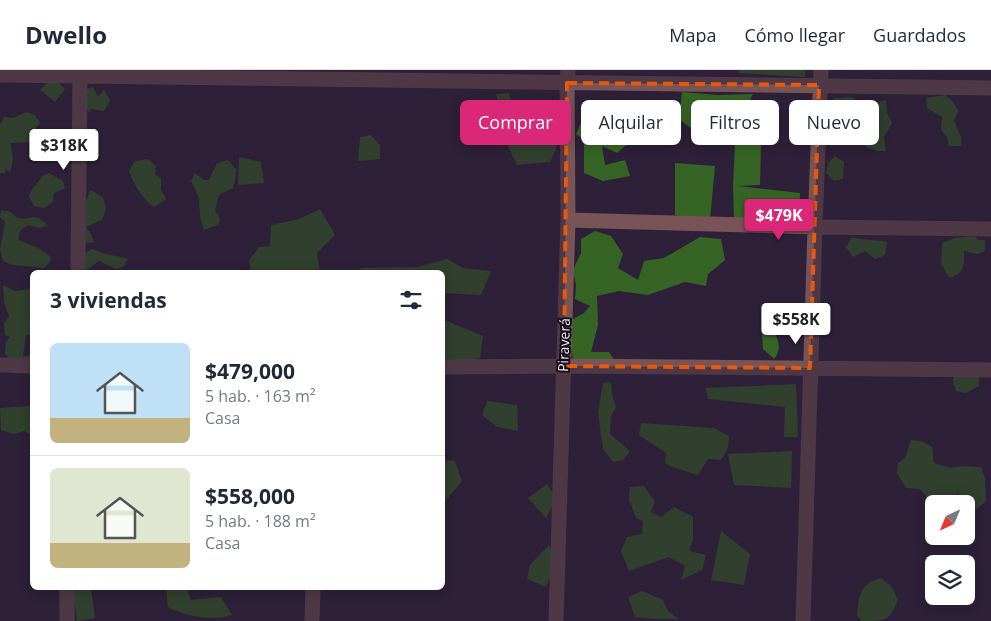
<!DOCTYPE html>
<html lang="es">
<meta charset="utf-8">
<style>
:root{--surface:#fff;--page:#f6f6f7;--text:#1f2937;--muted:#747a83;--line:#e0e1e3;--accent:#db2777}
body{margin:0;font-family:"Open Sans",sans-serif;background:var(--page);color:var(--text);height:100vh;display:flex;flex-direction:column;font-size:19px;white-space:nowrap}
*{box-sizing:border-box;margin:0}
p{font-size:16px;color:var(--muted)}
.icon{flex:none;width:28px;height:28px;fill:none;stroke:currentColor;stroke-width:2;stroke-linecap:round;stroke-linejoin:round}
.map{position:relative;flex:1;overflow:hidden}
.drawer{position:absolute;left:30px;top:200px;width:415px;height:320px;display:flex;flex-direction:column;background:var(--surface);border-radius:8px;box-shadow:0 2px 12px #0003}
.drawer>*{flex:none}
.top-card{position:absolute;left:460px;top:30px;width:455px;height:45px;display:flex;gap:10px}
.needle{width:32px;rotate:224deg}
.controls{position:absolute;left:925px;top:425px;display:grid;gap:10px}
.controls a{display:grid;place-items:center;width:50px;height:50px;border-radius:8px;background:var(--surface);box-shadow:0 2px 12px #0003;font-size:25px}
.price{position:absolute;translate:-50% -42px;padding:0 11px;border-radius:5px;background:#fff;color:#222;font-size:16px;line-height:32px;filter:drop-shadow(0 1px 2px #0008)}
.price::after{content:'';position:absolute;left:50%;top:30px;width:15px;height:11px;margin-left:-8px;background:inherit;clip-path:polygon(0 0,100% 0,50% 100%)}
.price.active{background:var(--accent);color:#fff}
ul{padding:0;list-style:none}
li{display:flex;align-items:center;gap:15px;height:125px;padding:0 20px}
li+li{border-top:1px solid var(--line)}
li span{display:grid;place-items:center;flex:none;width:140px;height:100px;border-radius:8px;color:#555}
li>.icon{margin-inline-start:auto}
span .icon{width:60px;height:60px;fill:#fffc;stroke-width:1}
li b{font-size:21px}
h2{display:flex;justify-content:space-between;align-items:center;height:60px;padding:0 20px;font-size:21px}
.chip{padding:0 18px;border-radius:8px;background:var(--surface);box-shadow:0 2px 12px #0003;font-size:18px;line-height:45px}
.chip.active{background:var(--accent);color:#fff}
header{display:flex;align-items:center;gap:30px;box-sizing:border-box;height:70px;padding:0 25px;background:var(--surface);border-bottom:1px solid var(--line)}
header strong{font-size:24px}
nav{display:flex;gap:28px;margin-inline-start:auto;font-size:18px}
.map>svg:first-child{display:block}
.forest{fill:#356425}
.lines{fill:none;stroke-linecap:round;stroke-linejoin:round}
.street{stroke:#785457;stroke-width:15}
.marked{fill:none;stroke:#e8590c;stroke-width:4;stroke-dasharray:10 6;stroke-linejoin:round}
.labels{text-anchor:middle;stroke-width:4;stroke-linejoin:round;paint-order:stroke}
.street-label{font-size:14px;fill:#eee5f4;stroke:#130d17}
</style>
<header>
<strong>Dwello</strong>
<nav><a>Mapa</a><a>Cómo llegar</a><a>Guardados</a></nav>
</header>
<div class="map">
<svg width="991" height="551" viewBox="0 0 991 551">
<rect width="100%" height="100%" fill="#2e2038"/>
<path class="forest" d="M739,0H805V7L739,3Z
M49,11L59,13L65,19L55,32L40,20Z
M93,17L98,27L104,19L110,31L104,41L91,39L90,42L82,39L85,20Z
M682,22L718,25L753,24L745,38L716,37L696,62L679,49Z
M509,23L516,55L539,64L557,65L556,79L550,92L517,95L506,72L503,48L496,24Z
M945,25L953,32L958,40L954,51L961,67V76H949L947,67L941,60L942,47L927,38L926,28Z
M851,27L868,36L886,30L887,43L892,53L884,67L886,81H877L866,77L862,68L871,58L861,45L837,49L831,40L834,28Z
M27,42L35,45L40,53L31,64L39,67L36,72L10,73C13,83 14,92 10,102L5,99V103H0V55L4,47L13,48Z
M581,53L597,60L618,62L636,67L617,83L602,76L605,95L625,90L630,106L603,111L584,103V70L576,64Z
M371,65L380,75V89L358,91L360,67Z
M735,74H761L760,115L738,116L800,123L799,147L734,150L733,116Z
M835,86L844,92L843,109L834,111L826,103L828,93Z
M239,87L261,92L264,113L238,115Z
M148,89L156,96L155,104L161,109V119L166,129L154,137C141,127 134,115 129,101L135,91Z
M228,90L237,100L233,118L219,125L215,140L220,149L218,155L204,160L200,147L199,128L191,111L195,103L204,110H209L217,93Z
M675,93L715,96L710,150L675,145Z
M49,103L63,111L65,118L54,123L53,132L44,138L34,136L29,127C30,119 38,114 42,106Z
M90,120L103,127L106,139L102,150L86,157L91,164L94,173L84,172L83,141Z
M320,139L335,165L317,183L320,202H251L249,191L259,177L270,176L271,155L299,149Z
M1,140C5,141 9,141 12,143C17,147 13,146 19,148C32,151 33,140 48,156L39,158L29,155C21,159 18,161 19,170L40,179L51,187L50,192L44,198L12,195L3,191L0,179L5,152L0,147Z
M595,161L611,166L623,184L618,198L638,210L644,191L664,188L700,167L721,169L725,190L708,204L706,216L685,212L648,225L619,221L597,226L598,255L591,282H609L617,294H574L570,271L571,250L584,243L590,236L575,229L576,215L573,200L581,183V169Z
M975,166L978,170H985V181L977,184L964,181C964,195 965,203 949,208L941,193L942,173L955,168Z
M852,167C864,171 875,169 887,172L885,185L875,189L865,181L853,187L846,177Z
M92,179C104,185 116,185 128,189L123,197L116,199L99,191L86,201L85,198V183Z
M447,189L463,198L491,201L481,225L443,223L442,202H362L360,198L418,197Z
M3,215L15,221L32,219V241L29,244L32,246V265H26L23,286L32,285V296L15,294L5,284L6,272L10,267L5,265L4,253L9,247L4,231Z
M442,249L483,266L480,288L448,297L443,295Z
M766,251C775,262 785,276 774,289L763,279L762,264Z
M956,303L979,307V316L966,323L956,321L953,310Z
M611,312L612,324L616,337L611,346L610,364L630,381L623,390L613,392L603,379L598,343L603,313Z
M796,314L798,367H784L785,337L708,329L706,318Z
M487,331L517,335L518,361L497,357L482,345Z
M32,336V365L24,361L13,364L1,360L0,338Z
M641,353L714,358L729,366L728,378L721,390L708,389L698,405L672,397L665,393L666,383L639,365Z
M911,370L921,371L932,377L934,393L951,398L960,396L981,397L985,408L986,431L977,439L967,433L958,424L946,427L941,434H934V436L920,419L906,418L897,403L898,393L905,388Z
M792,381L791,418L734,415L728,384Z
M443,390L455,391L462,411L443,434Z
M547,414L556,428L546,448L528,428Z
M644,416L655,432L651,442L661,447L674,437L693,447V469L689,481L706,485L702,500L681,510L685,496L669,487L629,501L621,481L627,467L642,464L643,451L636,448L629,429L630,417Z
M721,461L750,484L744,515L711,510Z
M549,475L558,491L546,517L527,509L530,495Z
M881,508L892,517L898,530C889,551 887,551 862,551L857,546C859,526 859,514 881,508Z
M72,518H92L91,519L95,548L77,551Z
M166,518H187L191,530L221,527L232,545C213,551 187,547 168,537Z
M642,521L663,530L668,541L678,549H656L635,547L628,527Z"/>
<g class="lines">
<path class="street" d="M0,5L991,18
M568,150L815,157L991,159
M78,196L80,7
M0,295L32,296
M442,297L564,296L991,300
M67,551V518
M312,551L313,518
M556,551L568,150L567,13L568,0
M803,551L815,157L821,0"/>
</g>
<path d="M0 0H991V551H0ZM567,13L819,15L810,298L564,296Z" fill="#2e2038" fill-opacity=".55" fill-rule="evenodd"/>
<path class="marked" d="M567,13L819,15L810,298L564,296Z"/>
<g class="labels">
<g class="street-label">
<text transform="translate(564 275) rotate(-88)" y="5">Piraverá</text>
</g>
</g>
</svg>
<div class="controls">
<a><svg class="needle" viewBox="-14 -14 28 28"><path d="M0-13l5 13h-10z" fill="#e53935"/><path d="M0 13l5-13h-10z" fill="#747a83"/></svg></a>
<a><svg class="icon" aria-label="layers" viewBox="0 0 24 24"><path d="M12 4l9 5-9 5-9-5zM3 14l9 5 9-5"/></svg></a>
</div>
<b class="price" style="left:64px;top:101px">$318K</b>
<b class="price active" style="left:779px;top:171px">$479K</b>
<b class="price" style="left:796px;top:275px">$558K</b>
<div class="top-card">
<a class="chip active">Comprar</a>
<a class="chip">Alquilar</a>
<a class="chip">Filtros</a>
<a class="chip">Nuevo</a>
</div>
<section class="drawer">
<h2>3 viviendas<svg class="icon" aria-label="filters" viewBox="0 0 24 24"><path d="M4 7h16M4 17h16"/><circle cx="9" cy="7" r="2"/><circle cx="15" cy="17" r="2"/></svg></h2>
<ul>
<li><span style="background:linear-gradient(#bfe0f5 75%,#c2b280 0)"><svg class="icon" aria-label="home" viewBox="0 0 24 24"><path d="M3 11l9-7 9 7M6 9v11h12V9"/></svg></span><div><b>$479,000</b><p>5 hab. · 163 m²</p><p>Casa</p></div></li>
<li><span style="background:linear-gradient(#dfe7d0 75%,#c2b280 0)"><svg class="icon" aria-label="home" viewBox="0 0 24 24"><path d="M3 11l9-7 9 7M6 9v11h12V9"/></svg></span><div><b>$558,000</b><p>5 hab. · 188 m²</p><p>Casa</p></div></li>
</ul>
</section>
</div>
